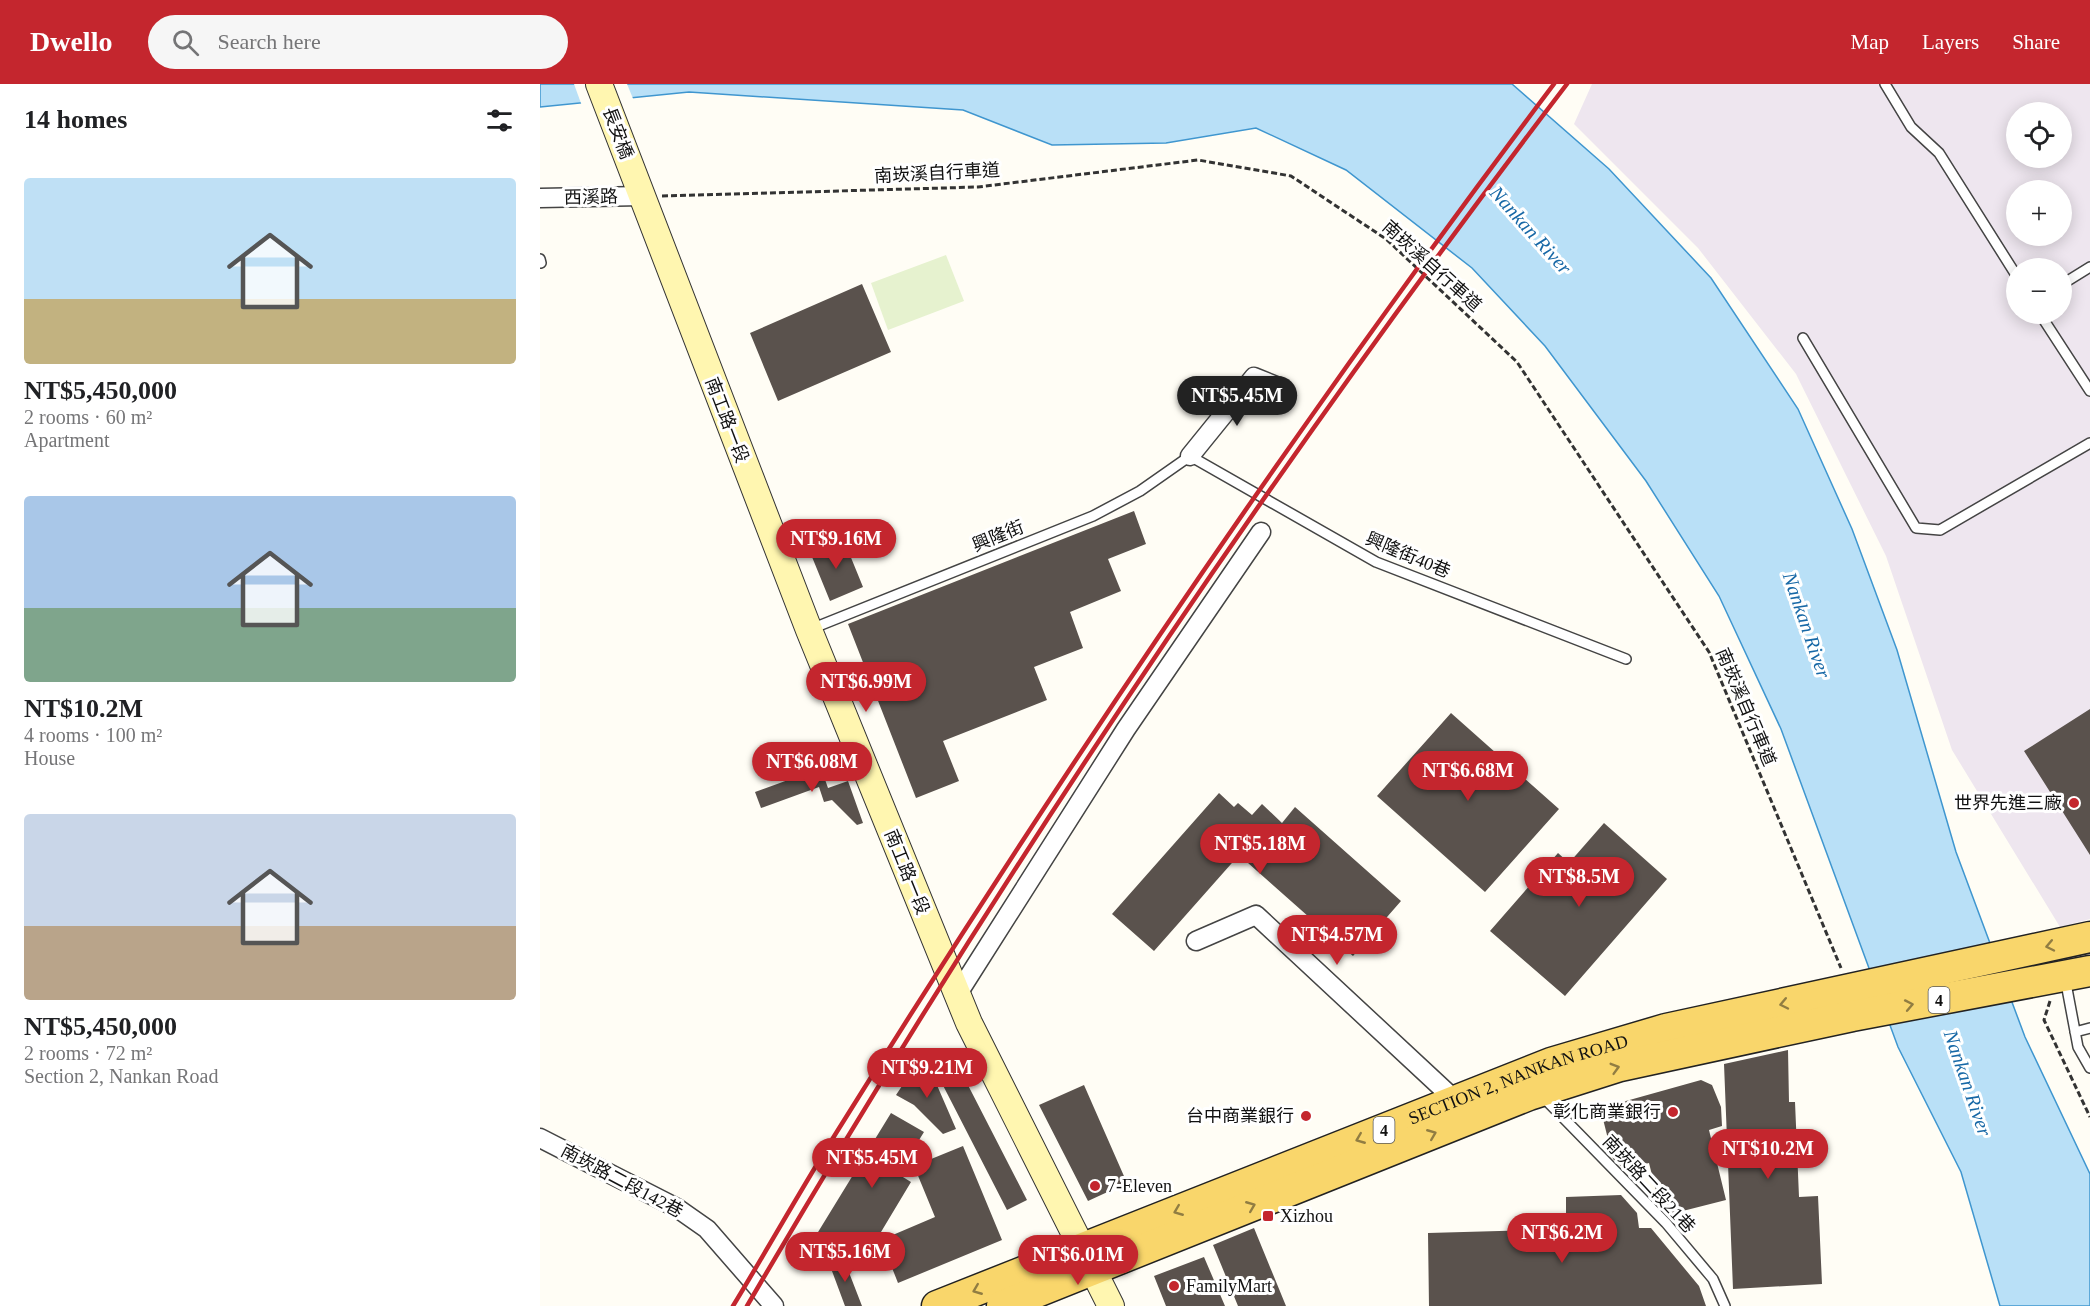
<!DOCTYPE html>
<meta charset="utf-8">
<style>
:root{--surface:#fff;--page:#f6f6f6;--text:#202124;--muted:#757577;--accent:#c4262e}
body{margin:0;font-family:"Times New Roman","Noto Sans TC",serif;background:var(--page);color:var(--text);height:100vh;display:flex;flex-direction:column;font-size:22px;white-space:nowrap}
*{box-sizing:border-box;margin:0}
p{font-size:20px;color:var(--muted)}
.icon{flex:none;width:33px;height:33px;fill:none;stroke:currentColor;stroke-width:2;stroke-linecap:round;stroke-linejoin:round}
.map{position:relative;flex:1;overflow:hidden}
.side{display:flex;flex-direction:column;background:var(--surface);width:540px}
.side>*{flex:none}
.controls{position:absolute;left:1466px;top:18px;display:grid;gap:12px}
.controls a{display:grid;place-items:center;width:66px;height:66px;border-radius:50%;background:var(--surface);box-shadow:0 3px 15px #0003;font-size:30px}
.price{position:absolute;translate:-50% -51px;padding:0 14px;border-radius:21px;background:var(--accent);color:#fff;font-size:20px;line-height:39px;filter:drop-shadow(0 2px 3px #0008)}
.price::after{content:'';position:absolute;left:50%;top:36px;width:18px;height:14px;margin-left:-9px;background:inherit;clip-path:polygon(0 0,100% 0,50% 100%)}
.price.active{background:#222;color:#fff}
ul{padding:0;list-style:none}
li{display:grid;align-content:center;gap:12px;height:318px;padding:0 24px}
li span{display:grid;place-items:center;height:186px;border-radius:6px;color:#555}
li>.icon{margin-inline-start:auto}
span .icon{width:108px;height:108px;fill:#fffc;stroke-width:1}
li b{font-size:26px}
h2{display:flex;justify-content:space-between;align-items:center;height:72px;padding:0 24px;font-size:26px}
header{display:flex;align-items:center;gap:36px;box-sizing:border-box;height:84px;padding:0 30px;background:var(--accent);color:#fff}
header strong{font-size:28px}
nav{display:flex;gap:33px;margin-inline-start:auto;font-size:21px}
.search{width:420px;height:54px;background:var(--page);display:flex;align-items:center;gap:15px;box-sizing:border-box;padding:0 21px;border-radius:33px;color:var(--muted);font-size:22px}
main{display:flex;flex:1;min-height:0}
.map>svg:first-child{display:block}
.industrial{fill:#eee6ef;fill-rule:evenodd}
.pitch{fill:#e6f2cf}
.water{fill:#b9e0f7;stroke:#3f96cf;stroke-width:1.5}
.pier{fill:#fffdf5}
.building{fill:#5a524d}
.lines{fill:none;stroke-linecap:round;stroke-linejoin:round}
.lane-casing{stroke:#444;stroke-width:12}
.street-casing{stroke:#444;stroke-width:21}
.secondary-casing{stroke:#333;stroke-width:28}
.primary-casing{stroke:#222;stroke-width:33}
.path{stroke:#333;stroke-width:3;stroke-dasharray:6 3;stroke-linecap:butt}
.lane{stroke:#fff;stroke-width:9}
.street{stroke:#fff;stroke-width:18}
.secondary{stroke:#fff6b0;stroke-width:26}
.primary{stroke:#f9d66b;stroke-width:30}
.rail{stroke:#c4262e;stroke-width:4.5}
.oneway{stroke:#917d42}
.poi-dot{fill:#c4262e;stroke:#fff;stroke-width:2}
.labels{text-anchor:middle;stroke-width:6;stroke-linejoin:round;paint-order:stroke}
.shield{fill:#fff;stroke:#585858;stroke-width:1.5}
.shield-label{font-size:16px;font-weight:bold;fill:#111}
.street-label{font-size:18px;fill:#111;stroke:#fff}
.poi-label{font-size:18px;fill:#111;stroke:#fff;text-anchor:end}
.water-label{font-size:20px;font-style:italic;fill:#1768a6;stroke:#fff}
</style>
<header>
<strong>Dwello</strong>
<div class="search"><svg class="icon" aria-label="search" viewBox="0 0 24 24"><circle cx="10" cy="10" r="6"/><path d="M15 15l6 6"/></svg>Search here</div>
<nav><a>Map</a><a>Layers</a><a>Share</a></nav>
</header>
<main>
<section class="side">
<h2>14 homes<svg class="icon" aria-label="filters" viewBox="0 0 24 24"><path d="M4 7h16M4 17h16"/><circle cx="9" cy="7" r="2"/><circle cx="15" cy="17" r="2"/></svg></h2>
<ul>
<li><span style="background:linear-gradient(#bfe0f5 65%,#c2b280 0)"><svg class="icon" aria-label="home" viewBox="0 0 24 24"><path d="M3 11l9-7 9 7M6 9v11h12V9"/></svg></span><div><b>NT$5,450,000</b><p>2 rooms · 60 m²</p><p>Apartment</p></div></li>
<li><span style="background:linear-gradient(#a9c7e8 60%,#7fa58c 0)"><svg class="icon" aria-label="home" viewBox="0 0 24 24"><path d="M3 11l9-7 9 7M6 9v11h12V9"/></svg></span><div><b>NT$10.2M</b><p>4 rooms · 100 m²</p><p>House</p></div></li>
<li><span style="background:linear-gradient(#c9d6e8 60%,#b9a48a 0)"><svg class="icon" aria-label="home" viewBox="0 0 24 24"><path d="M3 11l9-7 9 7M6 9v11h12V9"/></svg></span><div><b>NT$5,450,000</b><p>2 rooms · 72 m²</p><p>Section 2, Nankan Road</p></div></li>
</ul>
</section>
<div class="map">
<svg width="1550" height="1222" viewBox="0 0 1550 1222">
<rect width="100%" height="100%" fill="#fffdf5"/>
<path class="industrial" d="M1052,0H1550V835L1520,843L1412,666L1346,472L1256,290L1158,164L1034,40ZM1476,28H1521V74H1476ZM1476,106H1521V152H1476ZM1476,184H1521V230H1476Z"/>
<path class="pitch" d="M406,171L424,217L348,246L331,199Z"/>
<path class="water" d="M0,0H972L1069,85L1171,194L1258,325L1312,445L1357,566L1416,768L1485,953L1550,1090V1222H1460L1421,1088L1358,963L1241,645L1179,512L1106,397L1005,262L932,184L806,86L716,44L626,59L512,61L423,26L149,8L0,23Z"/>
<path class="pier" d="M34,0H87L94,17L42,22Z"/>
<path class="building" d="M322,200L351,268L238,317L210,249Z
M594,427L606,460L568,475L581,507L530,528L543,564L494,583L507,616L403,657L419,697L376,714L308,540Z
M303,454L323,503L290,517L270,468Z
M1550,625V771L1484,667Z
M911,629L1019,725L945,808L837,712Z
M281,684L288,704L308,697L323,739L317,741L292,716L284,718L279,703L221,724L215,708Z
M679,709L694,723L698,719L712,731L722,720L742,739L755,723L861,817L813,872L699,771L614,867L572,830Z
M1064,739L1127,795L1025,912L950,847L1018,769L1029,779Z
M1248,966L1249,1018H1255L1259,1113L1278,1112L1282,1200L1193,1205L1184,980Z
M412,970L487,1116L467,1126L392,980Z
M376,981L393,992L416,1045L403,1050L374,1021L356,1011Z
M1161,996L1172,1001L1181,1023L1182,1042L1169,1046L1186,1116L1127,1131L1121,1127L1109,1079L1084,1085L1073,1075L1062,1031L1068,1022Z
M544,1001L587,1099L548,1117L499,1021Z
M351,1029L384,1048L358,1090L371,1098L335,1158L322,1151L308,1173L275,1153Z
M423,1062L462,1156L358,1199L341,1156L395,1133L374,1082Z
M1081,1111L1097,1129L1099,1144H1111L1159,1202L1166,1222H889L888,1149L1026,1145V1113Z
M714,1144L746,1222H698L673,1161Z
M303,1173L322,1222H305L289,1179Z
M664,1173L685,1222H626L614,1192Z"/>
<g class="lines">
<g class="lane-casing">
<path id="lane" d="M1345,0L1371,43L1399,69L1476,191
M0,175L1,179
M1521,201L1550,183
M1500,230L1550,307
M1263,254L1376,444L1400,446L1550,359
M271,545L553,432L600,407L650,372L836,478L1086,575
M1525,894L1538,963L1550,984
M1535,948L1550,944
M1002,1012L1126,1139L1173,1195L1185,1222"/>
</g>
<g class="street-casing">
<path id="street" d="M0,114L102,112
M650,372L714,293L741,304
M656,857L716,831L916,1017
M417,911L586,645L721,448
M0,1054L137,1124L167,1145L234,1222"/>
</g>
<g class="secondary-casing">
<path id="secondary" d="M59,0L269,546L429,939L571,1222"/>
</g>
<g class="primary-casing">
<g id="primary">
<path id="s1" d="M397,1222L1011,979L1126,945L1550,853"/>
<path d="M462,1222L989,1011L1080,982L1312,932L1550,887"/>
</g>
</g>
<path class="path" d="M122,112L438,103L658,76L751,92L846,155L977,278L1169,568L1301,884
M1510,917L1504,936L1550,1033"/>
<use href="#lane" class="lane"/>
<use href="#street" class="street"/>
<use href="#secondary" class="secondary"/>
<use href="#primary" class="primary"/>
<path class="rail" d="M193,1222C230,1161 265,1098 303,1038C525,682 761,335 1014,0
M207,1222C454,799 729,390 1027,0"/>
</g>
<defs><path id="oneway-chevron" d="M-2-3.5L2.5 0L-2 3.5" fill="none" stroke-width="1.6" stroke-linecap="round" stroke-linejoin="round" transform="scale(1.5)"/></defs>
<g class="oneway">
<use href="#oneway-chevron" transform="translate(1510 862) rotate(168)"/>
<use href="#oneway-chevron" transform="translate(1244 920) rotate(168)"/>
<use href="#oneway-chevron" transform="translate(1369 921) rotate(-11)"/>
<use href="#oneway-chevron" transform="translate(1075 984) rotate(-16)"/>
<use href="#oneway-chevron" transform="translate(892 1050) rotate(-22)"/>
<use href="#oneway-chevron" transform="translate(820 1055) rotate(158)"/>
<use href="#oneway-chevron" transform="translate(711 1122) rotate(-22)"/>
<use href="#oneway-chevron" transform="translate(638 1127) rotate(158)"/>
<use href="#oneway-chevron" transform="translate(437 1206) rotate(158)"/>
</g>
<g class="poi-dot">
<circle cx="1534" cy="719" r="6"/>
<circle cx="1133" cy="1028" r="6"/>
<circle cx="766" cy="1032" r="6"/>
<circle cx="555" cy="1102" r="6"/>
<rect x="722" y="1126" width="12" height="12" rx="3"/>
<circle cx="634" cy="1202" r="6"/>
</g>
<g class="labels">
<g class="shield">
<rect x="1388.5" y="903" width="21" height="26" rx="4.5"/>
<rect x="833.5" y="1033" width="21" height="26" rx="4.5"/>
</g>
<g class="shield-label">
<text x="1399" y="922">4</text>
<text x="844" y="1052">4</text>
</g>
<g class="street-label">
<text transform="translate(78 49) rotate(69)" y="6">長安橋</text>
<text transform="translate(397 89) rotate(-3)" y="6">南崁溪自行車道</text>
<text transform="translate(51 113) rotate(-1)" y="6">西溪路</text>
<text transform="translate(892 182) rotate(42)" y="6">南崁溪自行車道</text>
<text transform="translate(187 336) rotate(69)" y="6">南工路一段</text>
<text transform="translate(458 452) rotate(-22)" y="6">興隆街</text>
<text transform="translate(868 471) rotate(23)" y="6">興隆街40巷</text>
<text transform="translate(1206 623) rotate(67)" y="6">南崁溪自行車道</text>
<text transform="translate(367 788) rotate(68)" y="6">南工路一段</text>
<text dy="6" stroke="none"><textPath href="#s1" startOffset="624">SECTION 2, NANKAN ROAD</textPath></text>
<text transform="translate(82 1097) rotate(28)" y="6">南崁路二段142巷</text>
<text transform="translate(1109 1100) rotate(47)" y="6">南崁路二段21巷</text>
</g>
<g class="poi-label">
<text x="1522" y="725">世界先進三廠</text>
<text x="1121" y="1034">彰化商業銀行</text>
<text x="754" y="1038">台中商業銀行</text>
<text x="567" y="1108" text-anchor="start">7-Eleven</text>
<text x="740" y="1138" text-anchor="start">Xizhou</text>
<text x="646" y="1208" text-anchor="start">FamilyMart</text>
</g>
<g class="water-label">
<text transform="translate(991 146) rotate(48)" y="7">Nankan River</text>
<text transform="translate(1267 541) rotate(71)" y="7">Nankan River</text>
<text transform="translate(1428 999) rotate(71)" y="7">Nankan River</text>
</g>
</g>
</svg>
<div class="controls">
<a><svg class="icon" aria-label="locate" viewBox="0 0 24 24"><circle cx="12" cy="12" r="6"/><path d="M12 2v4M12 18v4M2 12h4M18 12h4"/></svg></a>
<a>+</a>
<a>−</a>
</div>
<b class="price active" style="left:697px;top:343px">NT$5.45M</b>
<b class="price" style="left:296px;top:486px">NT$9.16M</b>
<b class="price" style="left:326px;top:629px">NT$6.99M</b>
<b class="price" style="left:272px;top:709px">NT$6.08M</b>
<b class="price" style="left:928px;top:718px">NT$6.68M</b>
<b class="price" style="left:720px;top:791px">NT$5.18M</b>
<b class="price" style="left:1039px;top:824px">NT$8.5M</b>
<b class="price" style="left:797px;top:882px">NT$4.57M</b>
<b class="price" style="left:387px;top:1015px">NT$9.21M</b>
<b class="price" style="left:1228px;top:1096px">NT$10.2M</b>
<b class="price" style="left:332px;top:1105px">NT$5.45M</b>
<b class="price" style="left:1022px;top:1180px">NT$6.2M</b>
<b class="price" style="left:305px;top:1199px">NT$5.16M</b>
<b class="price" style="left:538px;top:1202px">NT$6.01M</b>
</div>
</main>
